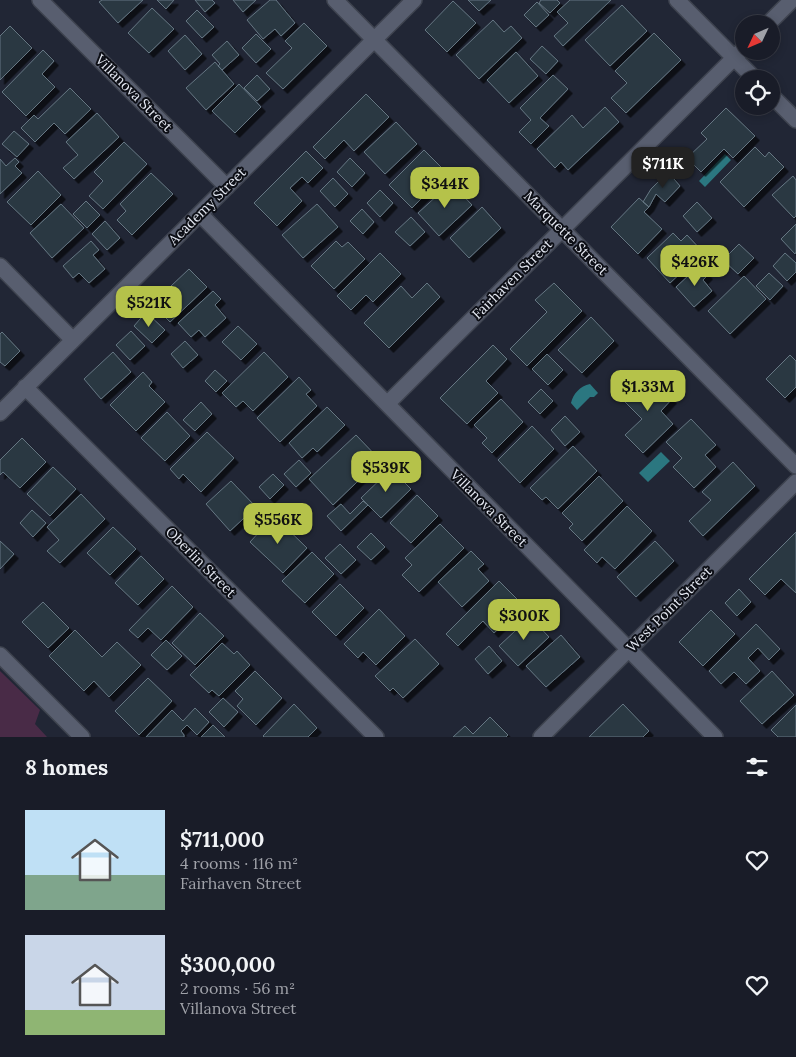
<!DOCTYPE html>
<meta charset="utf-8">
<style>
:root{--surface:#191c28;--page:#222530;--text:#f1f3f6;--muted:#9fa1a8;--line:#373a45;--accent:#b5c24a}
body{margin:0;font-family:Lora,serif;background:var(--page);color:var(--text);height:100vh;display:flex;flex-direction:column;font-size:19px;white-space:nowrap}
*{box-sizing:border-box;margin:0}
p{font-size:16px;color:var(--muted)}
.icon{flex:none;width:28px;height:28px;fill:none;stroke:currentColor;stroke-width:2;stroke-linecap:round;stroke-linejoin:round}
.map{position:relative;height:737px;overflow:hidden}
.panel{display:flex;flex-direction:column;background:var(--surface);flex:1}
.panel>*{flex:none}
.needle{width:32px;rotate:226deg}
.buttons{position:absolute;left:735px;top:15px;display:grid;gap:10px}
.buttons a{display:grid;place-items:center;width:45px;height:45px;border-radius:50%;background:var(--surface);box-shadow:0 2px 8px #0003,0 0 0 1px var(--line);font-size:25px}
.price{position:absolute;translate:-50% -42px;padding:0 11px;border-radius:10px;background:var(--accent);color:#111;font-size:16px;line-height:32px;filter:drop-shadow(0 1px 2px #0008)}
.price::after{content:'';position:absolute;left:50%;top:30px;width:15px;height:11px;margin-left:-8px;background:inherit;clip-path:polygon(0 0,100% 0,50% 100%)}
.price.active{background:#222;color:#fff}
ul{padding:0;list-style:none}
li{display:flex;align-items:center;gap:15px;height:125px;padding:0 25px}
li span{display:grid;place-items:center;flex:none;width:140px;height:100px;border-radius:0px;color:#555}
li>.icon{margin-inline-start:auto}
span .icon{width:60px;height:60px;fill:#fffc;stroke-width:1}
li b{font-size:21px}
h2{display:flex;justify-content:space-between;align-items:center;height:60px;padding:0 25px;font-size:21px}
.map>svg:first-child{display:block}
.green{fill:#492b47}
.water{fill:#2b7780}
.building{fill:#293843;stroke:#667783;filter:url(#shadow)}
.lines{fill:none;stroke-linecap:round;stroke-linejoin:round}
.street-casing{stroke:#3e434f;stroke-width:18}
.street{stroke:#585e6f;stroke-width:15}
.labels{text-anchor:middle;stroke-width:4;stroke-linejoin:round;paint-order:stroke}
.street-label{font-size:14px;fill:#e4e8f2;stroke:#0d0f16}
</style>
<div class="map">
<svg width="796" height="737" viewBox="0 0 796 737">
<defs>
<filter id="shadow"><feDropShadow dx="4.5" dy="4.5" stdDeviation="0" flood-color="#0009"/></filter>
</defs>
<rect width="100%" height="100%" fill="#212635"/>
<path class="green" d="M0,671L40,710L35,724L47,737H0Z"/>
<path class="water" d="M725,154L731,160L705,187L699,181Z
M590,384L598,393L594,397H590L577,410L571,403C573,394 580,386 590,384Z
M661,452L670,461L648,482L639,473Z"/>
<path class="building" d="M102,0H143L118,23L99,2Z
M157,0H174L166,9Z
M195,0H212L215,3L205,12Z
M233,0H256L243,12Z
M270,0H276L295,23L281,36L275,29L263,39L247,20Z
M468,0H491L479,11Z
M541,0H557L560,3L550,13L539,3Z
M570,0H611L563,46L554,36L568,23L557,12Z
M453,1L476,23L447,52L425,30Z
M537,2L549,15L536,27L524,15Z
M622,5L647,31L610,66L585,40Z
M152,8L174,29L149,53L128,33Z
M197,10L214,27L202,38L186,21Z
M493,20L504,32L511,26L522,38L479,79L456,55Z
M304,23L327,46L283,89L266,73L292,48L285,41Z
M10,26L32,48L0,80V36Z
M654,33L681,60L626,113L611,98L627,83L615,71Z
M256,34L271,49L256,63L242,48Z
M185,35L202,54L185,70L168,51Z
M227,41L239,55L222,70L218,66L220,64L212,55Z
M542,46L558,61L546,74L530,59Z
M43,50L54,61L42,74L55,87L26,116L2,92Z
M516,52L538,76L509,103L487,80Z
M215,62L234,84L206,110L186,88Z
M257,75L270,89L257,101L244,88Z
M553,75L568,89L540,118L549,126L531,144L519,132L531,120L520,108Z
M239,84L261,107L235,133L212,111Z
M70,88L91,109L65,134L54,123L35,142L21,128L34,115L38,119Z
M366,94L389,117L354,151L344,140L325,159L313,147Z
M605,107L619,122L568,170L561,162L555,168L537,149L572,115L583,128Z
M726,108L755,136L733,158L724,149L701,172L687,158L707,139L701,133Z
M97,113L119,137L74,179L63,168L78,155L66,142Z
M396,122L417,144L385,174L364,152Z
M14,131L29,144L17,157L2,144Z
M124,142L147,164L103,209L89,196L103,181L94,172Z
M755,147L765,157L769,152L784,167L744,207L720,182Z
M424,150L447,173L412,208L389,185Z
M306,151L323,168L308,183L302,177L290,188L302,201L277,226L254,203Z
M15,158L19,162L15,166L22,173L0,194V159L6,166Z
M350,158L365,173L352,187L337,172Z
M38,171L61,195L31,225L7,202Z
M668,172L680,186L665,202L656,194L649,207L643,202L651,189Z
M151,173L173,194L132,235L117,220L126,211L120,204Z
M793,176L796,180V216L794,218L772,195Z
M333,178L348,194L335,207L320,191Z
M451,183L472,205L439,236L418,213Z
M380,190L393,203L380,217L367,203Z
M639,198L649,207L644,212L662,229L638,254L611,227Z
M86,201L100,215L87,228L73,214Z
M697,202L712,218L697,232L683,216Z
M61,204L84,228L52,258L30,233Z
M317,204L338,227L303,258L282,235Z
M482,207L501,228L469,258L450,238Z
M362,209L374,222L363,234L350,221Z
M411,217L425,232L410,246L395,232Z
M105,221L120,238L107,250L92,234Z
M796,224V252L795,254L781,239Z
M673,233L681,241L687,235L703,252L670,283L647,258Z
M91,241L99,250L93,255L105,269L89,283L79,273L73,278L63,266Z
M336,241L342,247L348,242L365,259L334,289L311,266Z
M739,244L754,258L738,274L723,260Z
M380,253L401,274L373,302L366,295L351,310L337,296Z
M785,253L796,263V272L787,281L773,266Z
M700,265L708,275L703,280L712,291L694,307L676,287Z
M189,269L207,287L170,322L152,304Z
M769,273L783,286L770,300L756,286Z
M744,276L766,299L730,334L708,311Z
M427,283L440,297L389,348L364,323L401,286L412,298Z
M554,283L582,311L527,366L510,349L547,312L535,300Z
M213,291L221,299L215,305L226,318L205,337L199,330L191,337L178,323Z
M146,312L165,330L152,343L134,326Z
M591,317L614,341L582,373L558,350Z
M238,326L257,344L241,360L222,342Z
M131,331L145,346L130,360L116,345Z
M2,332L20,351L5,366L0,362V334Z
M185,341L198,355L183,368L171,354Z
M493,345L507,359L486,381L498,393L467,424L440,398Z
M113,352L131,372L101,399L84,379Z
M264,352L288,377L253,411L243,401L236,407L222,393Z
M547,354L563,370L548,385L532,369Z
M790,355L796,361V387L785,398L766,379Z
M215,370L227,381L216,392L205,381Z
M143,372L152,382L149,386L165,402L136,431L110,405Z
M646,373L672,399L661,411L673,424L643,453L625,435L642,419L621,398Z
M299,377L311,390L306,394L317,406L280,442L257,418Z
M541,389L553,401L540,414L528,402Z
M501,399L523,422L492,453L482,443L487,438L474,425Z
M201,402L212,414L195,431L183,420Z
M327,407L345,425L317,452L313,448L302,458L289,443Z
M167,412L190,436L165,461L141,438Z
M565,416L580,432L565,446L551,430Z
M691,419L716,445L705,455L716,467L694,488L673,467L682,458L666,442Z
M532,426L554,449L520,483L498,460Z
M207,432L234,458L201,492L183,474L179,479L170,469Z
M356,435L380,460L333,505L309,479Z
M22,438L46,462L20,488L3,472L0,475V460Z
M573,446L597,471L558,509L546,497L542,500L530,488Z
M299,460L311,473L296,487L284,474Z
M733,462L755,486L703,536L689,521L711,500L702,492Z
M53,467L76,489L50,516L27,494Z
M391,469L411,489L381,518L361,498Z
M273,474L284,485L270,499L259,487Z
M599,476L623,501L582,541L569,528L573,524L562,513Z
M231,481L256,507L230,531L206,504Z
M81,494L105,519L60,563L47,551L59,540L47,527Z
M417,495L438,516L411,543L390,523Z
M363,501L368,505L341,531L327,516L341,504L350,514Z
M627,506L652,531L615,569L602,557L597,563L584,550Z
M32,510L46,523L33,537L20,523Z
M274,516L307,548L283,573L250,542Z
M440,524L464,548L419,592L402,575L412,565L405,558Z
M113,527L136,549L110,575L87,553Z
M796,532V593L781,579L765,595L749,579Z
M371,533L385,547L371,560L357,547Z
M0,541L14,554L0,569Z
M655,541L674,561L636,597L617,577Z
M340,544L356,560L341,574L325,558Z
M471,551L484,564L478,569L489,581L462,607L438,582Z
M312,552L334,574L305,603L282,581Z
M141,556L164,579L138,605L115,583Z
M499,581L523,605L494,633L483,621L458,646L446,634Z
M340,584L364,608L336,636L312,612Z
M172,586L193,607L161,640L148,628L138,638L129,630Z
M739,589L751,602L737,616L725,603Z
M43,602L69,628L48,648L22,622Z
M379,609L405,636L376,665L363,652L358,658L344,644Z
M711,610L735,634L703,666L679,642Z
M200,613L224,636L195,665L172,643Z
M530,617L549,637L518,666L499,646Z
M756,624L780,649L769,660L758,648L748,658L760,671L746,684L734,672L721,684L709,671Z
M75,630L102,657L117,642L141,665L109,697L94,681L84,691L49,656Z
M561,635L580,657L546,687L526,666Z
M415,639L439,664L403,698L393,688L390,691L375,676Z
M166,640L182,656L167,670L151,655Z
M222,643L234,654L237,651L250,665L219,696L212,690L209,693L190,675Z
M489,646L502,661L488,674L475,659Z
M255,671L282,698L256,725L237,706L243,699L235,691Z
M772,671L794,695L762,724L740,701Z
M148,678L172,701L139,735L115,711Z
M223,698L238,712L224,727L209,712Z
M294,704L317,728L308,737H264L263,736Z
M623,704L649,731L643,737H589Z
M796,705V737H778L771,730Z
M195,708L209,722L197,735L187,725L181,731L184,735V737H146L172,710L183,721Z
M490,717L508,735L506,737H453L465,726L473,734Z
M213,725L225,737H201Z"/>
<g class="lines">
<g class="street-casing">
<path id="street" d="M40,0L227,187
M335,0L796,466
M677,0L755,79
M768,24L792,0
M771,95L796,120
M200,214L715,737
M0,266L73,340
M25,387L376,737
M387,404L744,48
M0,413L414,0
M0,655L82,737
M541,737L796,482"/>
</g>
<use href="#street" class="street"/>
</g>
<g class="labels">
<g class="street-label">
<text transform="translate(134 93) rotate(45)" y="5">Villanova Street</text>
<text transform="translate(207 206) rotate(-45)" y="5">Academy Street</text>
<text transform="translate(566 233) rotate(45)" y="5">Marquette Street</text>
<text transform="translate(512 279) rotate(-45)" y="5">Fairhaven Street</text>
<text transform="translate(489 508) rotate(45)" y="5">Villanova Street</text>
<text transform="translate(201 562) rotate(45)" y="5">Oberlin Street</text>
<text transform="translate(669 609) rotate(-45)" y="5">West Point Street</text>
</g>
</g>
</svg>
<div class="buttons">
<a><svg class="needle" viewBox="-14 -14 28 28"><path d="M0-13l5 13h-10z" fill="#e53935"/><path d="M0 13l5-13h-10z" fill="#9fa1a8"/></svg></a>
<a><svg class="icon" aria-label="locate" viewBox="0 0 24 24"><circle cx="12" cy="12" r="6"/><path d="M12 2v4M12 18v4M2 12h4M18 12h4"/></svg></a>
</div>
<b class="price active" style="left:663px;top:189px">$711K</b>
<b class="price" style="left:445px;top:209px">$344K</b>
<b class="price" style="left:695px;top:287px">$426K</b>
<b class="price" style="left:149px;top:328px">$521K</b>
<b class="price" style="left:648px;top:412px">$1.33M</b>
<b class="price" style="left:386px;top:493px">$539K</b>
<b class="price" style="left:278px;top:545px">$556K</b>
<b class="price" style="left:524px;top:641px">$300K</b>
</div>
<section class="panel">
<h2>8 homes<svg class="icon" aria-label="filters" viewBox="0 0 24 24"><path d="M4 7h16M4 17h16"/><circle cx="9" cy="7" r="2"/><circle cx="15" cy="17" r="2"/></svg></h2>
<ul>
<li><span style="background:linear-gradient(#bfe0f5 65%,#7fa58c 0)"><svg class="icon" aria-label="home" viewBox="0 0 24 24"><path d="M3 11l9-7 9 7M6 9v11h12V9"/></svg></span><div><b>$711,000</b><p>4 rooms · 116 m²</p><p>Fairhaven Street</p></div><svg class="icon" aria-label="heart" viewBox="0 0 24 24"><path d="M12 20l-8-8c-3-5 5-10 8-4 3-6 11-1 8 4z"/></svg></li>
<li><span style="background:linear-gradient(#c9d6e8 75%,#8fb573 0)"><svg class="icon" aria-label="home" viewBox="0 0 24 24"><path d="M3 11l9-7 9 7M6 9v11h12V9"/></svg></span><div><b>$300,000</b><p>2 rooms · 56 m²</p><p>Villanova Street</p></div><svg class="icon" aria-label="heart" viewBox="0 0 24 24"><path d="M12 20l-8-8c-3-5 5-10 8-4 3-6 11-1 8 4z"/></svg></li>
</ul>
</section>
